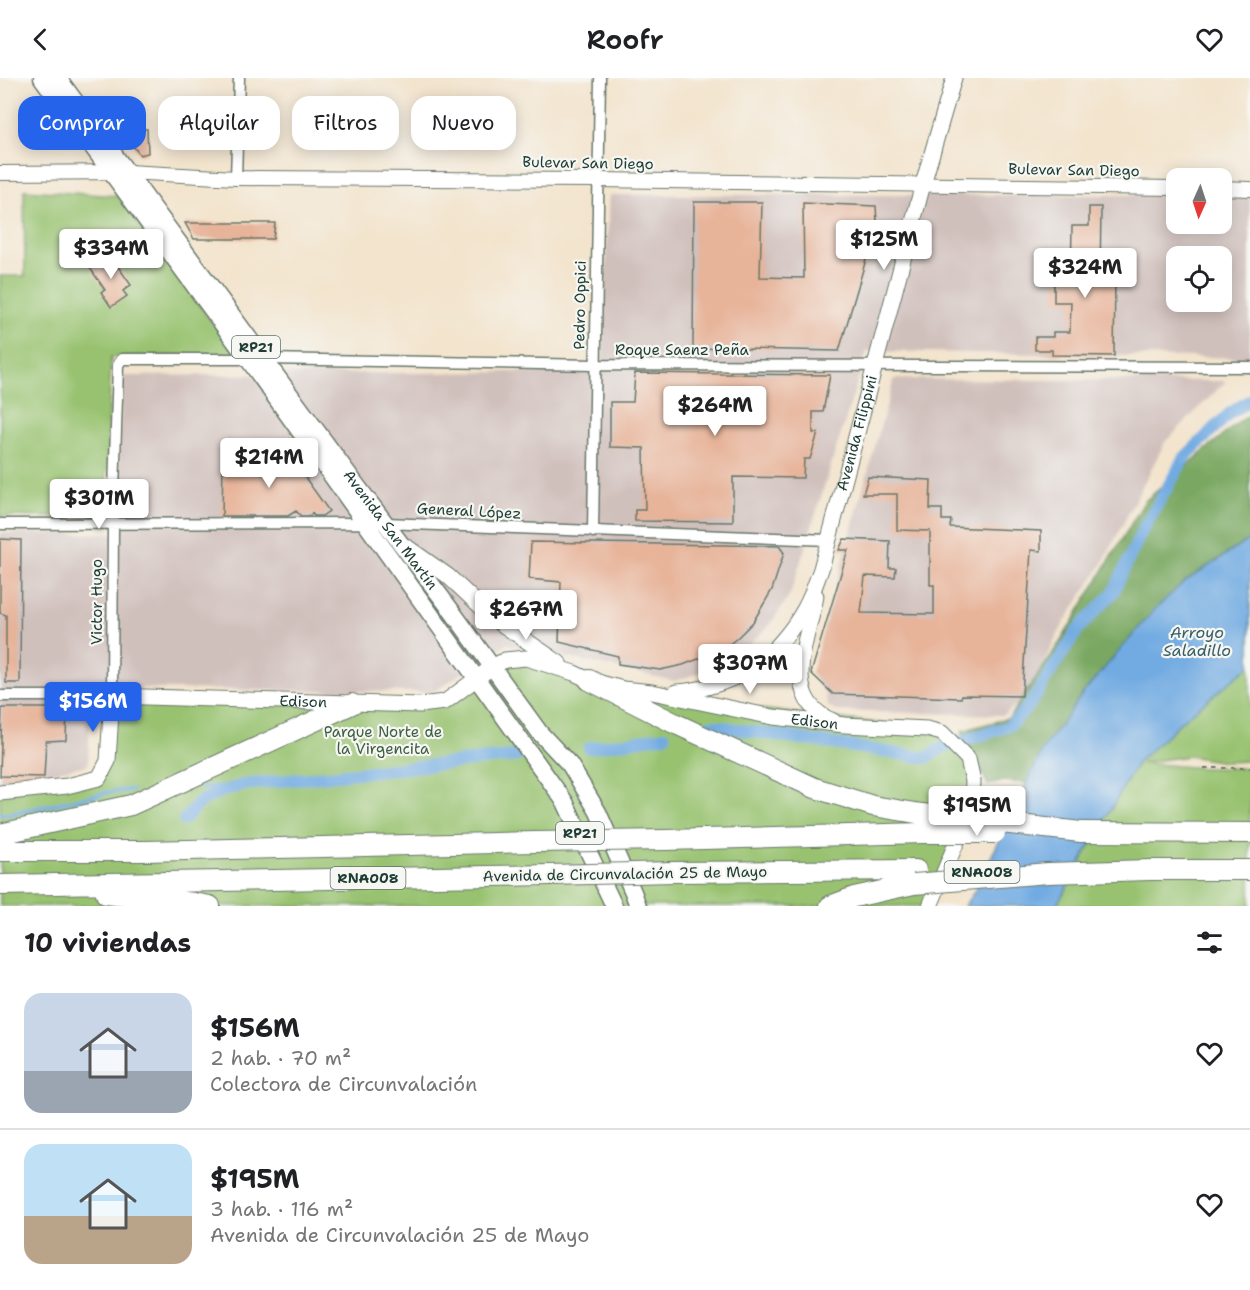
<!DOCTYPE html>
<html lang="es">
<meta charset="utf-8">
<style>
:root{--surface:#fff;--page:#f6f6f6;--text:#202124;--muted:#757577;--line:#e0e0e0;--accent:#2563eb}
body{margin:0;font-family:"Shantell Sans",sans-serif;background:var(--page);color:var(--text);height:100vh;display:flex;flex-direction:column;font-size:22px;white-space:nowrap}
*{box-sizing:border-box;margin:0}
p{font-size:20px;color:var(--muted)}
.icon{flex:none;width:33px;height:33px;fill:none;stroke:currentColor;stroke-width:2;stroke-linecap:round;stroke-linejoin:round}
.map{position:relative;height:828px;overflow:hidden}
.details{display:flex;flex-direction:column;background:var(--surface);flex:1}
.details>*{flex:none}
.hud{position:absolute;left:18px;top:18px;width:600px;height:54px;display:flex;gap:12px}
.needle{width:39px;rotate:183deg}
.buttons{position:absolute;left:1166px;top:90px;display:grid;gap:12px}
.buttons a{display:grid;place-items:center;width:66px;height:66px;border-radius:12px;background:var(--surface);box-shadow:0 3px 15px #0003;font-size:30px}
.price{position:absolute;translate:-50% -51px;padding:0 14px;border-radius:6px;background:#fff;color:#222;font-size:20px;line-height:39px;filter:drop-shadow(0 2px 3px #0008)}
.price::after{content:'';position:absolute;left:50%;top:36px;width:18px;height:14px;margin-left:-9px;background:inherit;clip-path:polygon(0 0,100% 0,50% 100%)}
.price.active{background:var(--accent);color:#fff}
ul{padding:0;list-style:none}
li{display:flex;align-items:center;gap:18px;height:150px;padding:0 24px}
li+li{border-top:2px solid var(--line)}
li span{display:grid;place-items:center;flex:none;width:168px;height:120px;border-radius:18px;color:#555}
li>.icon{margin-inline-start:auto}
span .icon{width:72px;height:72px;fill:#fffc;stroke-width:1}
li b{font-size:26px}
h2{display:flex;justify-content:space-between;align-items:center;height:72px;padding:0 24px;font-size:26px}
.tag{padding:0 21px;border-radius:18px;background:var(--surface);box-shadow:0 3px 15px #0003;font-size:21px;line-height:54px}
.tag.active{background:var(--accent);color:#fff}
header{display:flex;justify-content:space-between;align-items:center;height:78px;padding:0 24px;background:var(--surface);font-size:27px;font-weight:600}
.map>svg:first-child{display:block}
.industrial{fill:#d0c0bc;fill-rule:evenodd}
.green{fill:#98c26f;stroke:#5c8052;stroke-width:1.5}
.forest{fill:#7aa862;stroke:#4c724b;stroke-width:1.5}
.water{fill:#72abe2;stroke:#48748b;stroke-width:1.5}
.lines{fill:none;stroke-linecap:round;stroke-linejoin:round}
.stream{stroke:#72abe2;stroke-width:4}
.canal{stroke:#72abe2;stroke-width:12}
.building{fill:#e7b399}
.minor-casing{stroke:#69776a;stroke-width:13}
.tertiary-casing{stroke:#69776a;stroke-width:16}
.secondary-casing{stroke:#69776a;stroke-width:17}
.primary-casing{stroke:#69776a;stroke-width:19}
.motorway-casing{stroke:#69776a;stroke-width:22}
.path{stroke:#69776a;stroke-width:2;stroke-dasharray:4.5 4.5;stroke-linecap:butt}
.minor{stroke:#fff;stroke-width:10}
.tertiary{stroke:#fff;stroke-width:14}
.secondary{stroke:#fff;stroke-width:15}
.primary{stroke:#fff;stroke-width:16}
.motorway{stroke:#fff;stroke-width:20}
.motorway-bridge-casing{stroke:#69776a;stroke-width:22;stroke-linecap:butt}
.motorway-bridge{stroke:#fff;stroke-width:20}
.labels{text-anchor:middle;stroke-width:4.5;stroke-linejoin:round;paint-order:stroke}
.shield{fill:#f6f6f2;stroke:#60746d;stroke-width:1.5}
.shield-label{font-size:14px;font-weight:bold;fill:#1f3d34}
.street-label{font-size:15px;fill:#1f3d34;stroke:#f6f6f2}
.park-label{font-size:15px;fill:#3d5e43;stroke:#f6f6f2}
.water-label{font-size:16px;font-style:italic;fill:#385e68;stroke:#f6f6f2}
</style>
<header><svg class="icon" aria-label="back" viewBox="0 0 24 24"><path d="M15 5l-7 7 7 7"/></svg>Roofr<svg class="icon" aria-label="heart" viewBox="0 0 24 24"><path d="M12 20l-8-8c-3-5 5-10 8-4 3-6 11-1 8 4z"/></svg></header>
<div class="map">
<svg width="1250" height="828" viewBox="0 0 1250 828">
<rect width="100%" height="100%" fill="#f6f6f2"/>
<filter id="ink" filterUnits="userSpaceOnUse"><feTurbulence type="fractalNoise" baseFrequency=".0167" numOctaves="2"/><feDisplacementMap in="SourceGraphic" scale="12" xChannelSelector="R" yChannelSelector="G"/><feConvolveMatrix kernelMatrix="1 2 1 2 8 2 1 2 1" color-interpolation-filters="sRGB"/></filter>
<filter id="wash" filterUnits="userSpaceOnUse"><feTurbulence type="fractalNoise" baseFrequency=".008" numOctaves="4" result="noise"/><feDisplacementMap in="SourceGraphic" scale="24" xChannelSelector="R" yChannelSelector="G"/><feGaussianBlur stdDeviation="1.35" result="paint"/><feColorMatrix in="noise" values="0 0 0 0 0 0 0 0 0 0 0 0 0 0 0 0 0 1.4 0 .05"/><feComposite in="paint" operator="in"/></filter>
<g filter="url(#wash)">
<rect width="100%" height="100%" fill="#f3e4cd"/>
<path class="industrial" d="M609,117H1176V146H1221V117H1250V280L867,273L790,517L768,549L728,585L675,603L507,566L433,614L91,610L88,687L0,704V455L116,456L122,298L602,293ZM1176,178H1221V224H1176Z
M894,301L1226,303L1165,364L1102,487L1065,543L1026,619L1003,637L836,633L827,627L826,617L811,595Z"/>
<path class="green" d="M24,112L118,118L236,276L111,279L105,440L0,438V198H25Z
M505,582L709,625L927,651L956,667L973,703L930,828H0V715L99,700L112,618L445,624Z
M1250,588V683L1225,684L1188,678L1141,685L1204,690H1250V828H1056L1137,685L1185,640Z"/>
<path class="forest" d="M1250,337V461L1185,503L1043,671L1027,705L1003,703L988,707L962,653L1009,640L1061,563L1145,423L1240,343Z"/>
<path class="water" d="M1250,461V588L1185,640L1137,685L1056,828H964L975,813L1043,671L1083,615L1155,531L1185,503Z"/>
<g class="lines">
<path class="stream" d="M202,710L243,707
M0,736H10L110,714L132,712"/>
<path class="canal" d="M710,647L926,680L942,670L1009,648L1030,626L1079,550L1113,515L1142,453L1185,379L1229,336L1250,322
M589,670L665,658
M184,742L201,723L220,714L243,707L518,678"/>
</g>
<g id="blocks">
<path class="building" d="M118,49L147,51L148,75L140,77Z
M694,124H762L760,199L804,200L803,125L876,128L877,144L839,273L693,270Z
M1089,129H1101L1100,201H1115L1114,278L1052,277V272H1035V259H1053V254H1070L1071,224H1054V201H1071L1072,148H1089Z
M185,145H275L273,161H194Z
M110,177L131,207L123,213L127,218L111,229L101,214L105,212L90,190Z
M635,295L830,297L823,334H813V355H818L810,381H804L803,400L733,399V444L635,443V432H645L644,370L610,369V324H633Z
M279,363L329,433L322,438H314L312,435L310,438H301L296,433L288,438H222L223,383L259,384L258,396H283L268,373Z
M868,399L931,402L930,431H942V442H951L950,449L1041,453V473L1031,472L1022,618L962,617L961,620L833,616L811,595L848,472H839L844,461L890,463L889,490H896L895,499L865,498L861,535L934,536V507H930V453L897,452V416H863Z
M0,461L21,462L20,605H6V537L0,535Z
M531,464L779,468L784,475L772,512L753,544L737,560L722,572H706V578L683,587L660,592L618,586V578L559,564L561,504L529,501Z
M2,630H67L66,662L46,663L44,699L0,698Z"/>
</g>
</g>
<g filter="url(#ink)">
<use href="#blocks" fill-opacity="0" stroke="#69776a" stroke-width="1.5"/>
<g class="lines">
<g class="minor-casing">
<path id="minor" d="M236,100L239,0
M0,446L385,445L829,462
M593,454L600,0
M0,618H112L113,446L118,287L122,281H265L594,287L1250,289"/>
</g>
<g class="tertiary-casing">
<path id="tertiary" d="M0,95L128,94L236,100L597,102L1176,110
M1221,110L1250,111"/>
</g>
<g class="secondary-casing">
<g id="secondary">
<path d="M407,469L448,498L493,540L559,585"/>
<path d="M816,518C809,559 778,621 833,643"/>
<path id="s1" d="M676,614C701,613 737,602 758,586C776,572 794,550 805,530C812,518 816,504 821,491L923,106L954,0"/>
<path id="s2" d="M0,715L67,708L99,700L108,683L112,618L420,627L445,624L492,589L505,582L526,580L574,595L589,602L623,611L652,614L773,639L845,647L927,651L942,655L968,681L973,703L972,727L930,828"/>
</g>
</g>
<g class="primary-casing">
<g id="primary">
<path d="M42,0L248,281L565,724L614,828"/>
<path id="s3" d="M58,0L355,405L451,532L540,655L570,687L598,734L633,814L638,828"/>
</g>
</g>
<g class="motorway-casing">
<path id="motorway" d="M589,602L674,645L815,710L873,728L922,736
M1081,754L1250,755
M0,756L131,727L352,626
M666,762L924,755
M0,773H145L536,764
M674,794L916,792
M1048,795L1150,792H1250
M0,807L550,797
M106,816L194,825L210,828
M830,828L854,819L914,806"/>
</g>
<path class="path" d="M1204,690H1250"/>
<use href="#minor" class="minor"/>
<use href="#tertiary" class="tertiary"/>
<use href="#secondary" class="secondary"/>
<use href="#primary" class="primary"/>
<use href="#motorway" class="motorway"/>
<g class="motorway-bridge-casing">
<path id="motorway-bridge" d="M922,736L1081,754
M924,755H995
M536,764L666,762
M550,797L674,794
M914,806L1048,795"/>
</g>
<use href="#motorway-bridge" class="motorway-bridge"/>
</g>
</g>
<g class="labels">
<g class="shield">
<rect x="232" y="258" width="48" height="22" rx="4.5"/>
<rect x="556" y="744" width="48" height="22" rx="4.5"/>
<rect x="944.5" y="783" width="75" height="22" rx="4.5"/>
<rect x="330.5" y="789" width="75" height="22" rx="4.5"/>
</g>
<g class="shield-label">
<text x="256" y="274">RP21</text>
<text x="580" y="760">RP21</text>
<text x="982" y="799">RNA008</text>
<text x="368" y="805">RNA008</text>
</g>
<g class="street-label">
<text transform="translate(588 85) rotate(1)" y="5">Bulevar San Diego</text>
<text transform="translate(1074 92) rotate(1)" y="5">Bulevar San Diego</text>
<text transform="translate(580 227) rotate(-89)" y="5">Pedro Oppici</text>
<text x="682" y="277">Roque Saenz Peña</text>
<text dy="5" stroke="none"><textPath href="#s1" startOffset="344">Avenida Filippini</textPath></text>
<text transform="translate(469 433) rotate(3)" y="5">General López</text>
<text dy="5" stroke="none"><textPath href="#s3" startOffset="561">Avenida San Martín</textPath></text>
<text transform="translate(97 524) rotate(-90)" y="5">Victor Hugo</text>
<text dy="5" stroke="none"><textPath href="#s2" startOffset="376">Edison</textPath></text>
<text dy="5" stroke="none"><textPath href="#s2" startOffset="909">Edison</textPath></text>
<text transform="translate(625 796) rotate(-1)" y="5">Avenida de Circunvalación 25 de Mayo</text>
</g>
<g class="park-label">
<text x="383" y="659">Parque Norte de<tspan x="383" dy="17">la Virgencita</tspan></text>
</g>
<g class="water-label">
<text x="1197" y="560">Arroyo<tspan x="1197" dy="18">Saladillo</tspan></text>
</g>
</g>
</svg>
<div class="buttons">
<a><svg class="needle" viewBox="-14 -14 28 28"><path d="M0-13l5 13h-10z" fill="#e53935"/><path d="M0 13l5-13h-10z" fill="#757577"/></svg></a>
<a><svg class="icon" aria-label="locate" viewBox="0 0 24 24"><circle cx="12" cy="12" r="6"/><path d="M12 2v4M12 18v4M2 12h4M18 12h4"/></svg></a>
</div>
<b class="price" style="left:884px;top:193px">$125M</b>
<b class="price" style="left:111px;top:202px">$334M</b>
<b class="price" style="left:1085px;top:221px">$324M</b>
<b class="price" style="left:715px;top:359px">$264M</b>
<b class="price" style="left:269px;top:411px">$214M</b>
<b class="price" style="left:99px;top:452px">$301M</b>
<b class="price" style="left:526px;top:563px">$267M</b>
<b class="price" style="left:750px;top:617px">$307M</b>
<b class="price active" style="left:93px;top:655px">$156M</b>
<b class="price" style="left:977px;top:759px">$195M</b>
<div class="hud">
<a class="tag active">Comprar</a>
<a class="tag">Alquilar</a>
<a class="tag">Filtros</a>
<a class="tag">Nuevo</a>
</div>
</div>
<section class="details">
<h2>10 viviendas<svg class="icon" aria-label="filters" viewBox="0 0 24 24"><path d="M4 7h16M4 17h16"/><circle cx="9" cy="7" r="2"/><circle cx="15" cy="17" r="2"/></svg></h2>
<ul>
<li><span style="background:linear-gradient(#c9d6e8 65%,#9aa5b1 0)"><svg class="icon" aria-label="home" viewBox="0 0 24 24"><path d="M3 11l9-7 9 7M6 9v11h12V9"/></svg></span><div><b>$156M</b><p>2 hab. · 70 m²</p><p>Colectora de Circunvalación</p></div><svg class="icon" aria-label="heart" viewBox="0 0 24 24"><path d="M12 20l-8-8c-3-5 5-10 8-4 3-6 11-1 8 4z"/></svg></li>
<li><span style="background:linear-gradient(#bfe0f5 60%,#b9a48a 0)"><svg class="icon" aria-label="home" viewBox="0 0 24 24"><path d="M3 11l9-7 9 7M6 9v11h12V9"/></svg></span><div><b>$195M</b><p>3 hab. · 116 m²</p><p>Avenida de Circunvalación 25 de Mayo</p></div><svg class="icon" aria-label="heart" viewBox="0 0 24 24"><path d="M12 20l-8-8c-3-5 5-10 8-4 3-6 11-1 8 4z"/></svg></li>
</ul>
</section>
